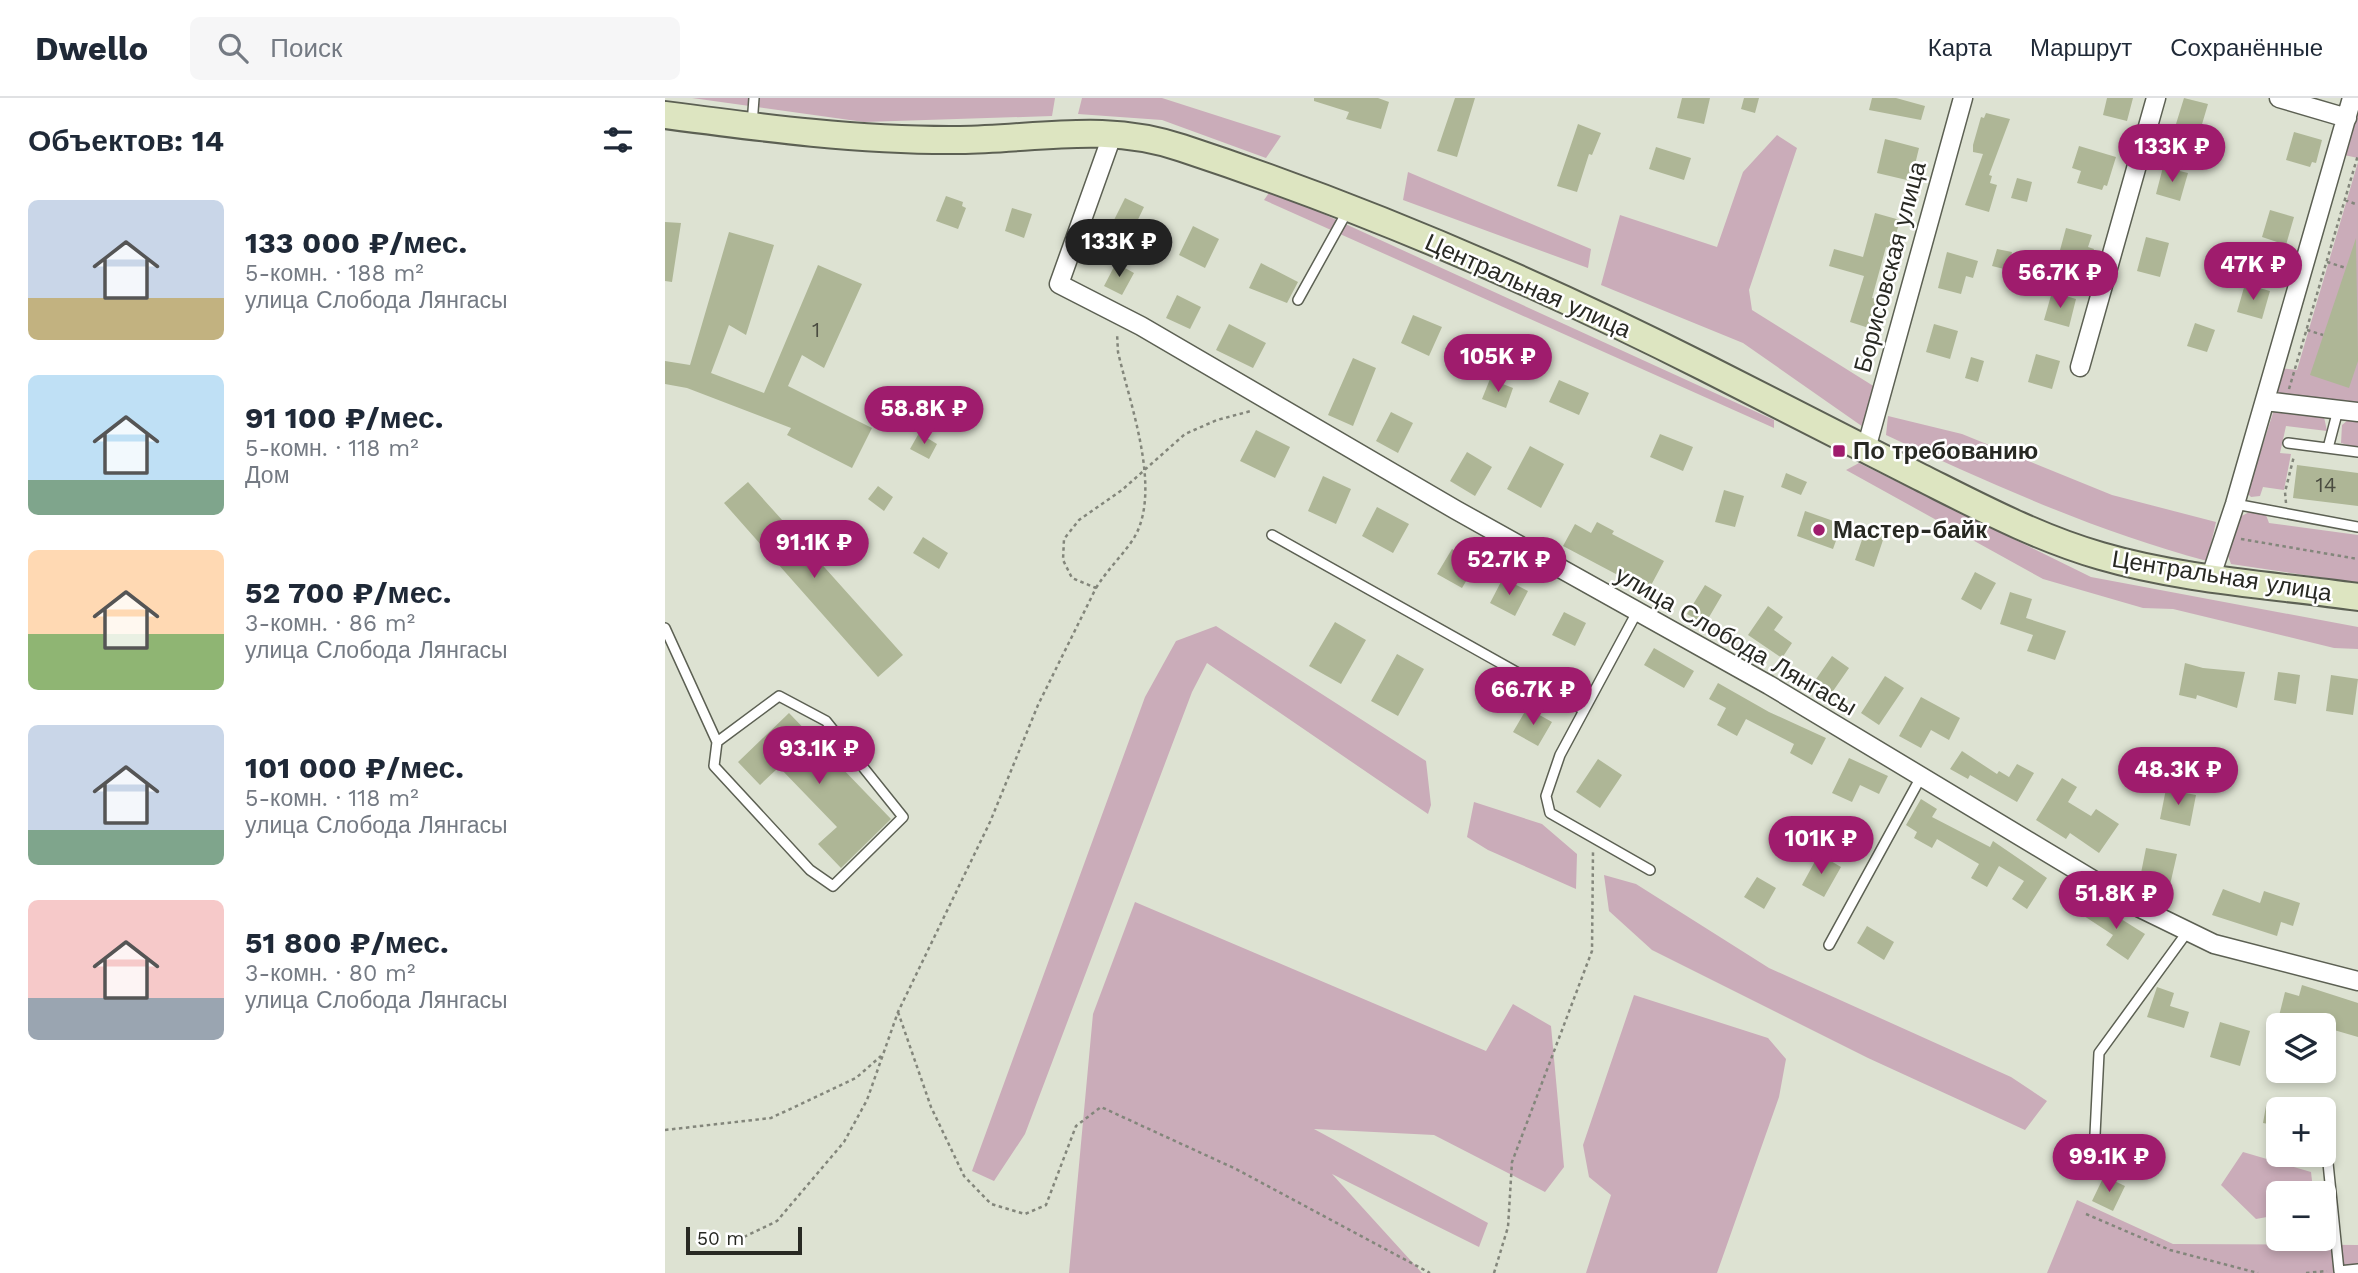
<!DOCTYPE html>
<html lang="ru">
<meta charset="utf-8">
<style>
:root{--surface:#fff;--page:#f6f6f7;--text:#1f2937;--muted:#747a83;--line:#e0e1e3;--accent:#9f1c6d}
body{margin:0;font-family:"Work Sans",sans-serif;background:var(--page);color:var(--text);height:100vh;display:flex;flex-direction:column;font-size:26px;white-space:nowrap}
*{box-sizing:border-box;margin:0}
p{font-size:23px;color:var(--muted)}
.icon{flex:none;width:38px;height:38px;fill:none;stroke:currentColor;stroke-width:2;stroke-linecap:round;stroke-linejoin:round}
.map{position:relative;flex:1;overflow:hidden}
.side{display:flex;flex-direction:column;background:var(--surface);width:665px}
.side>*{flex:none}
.tools{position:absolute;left:1601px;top:915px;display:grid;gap:14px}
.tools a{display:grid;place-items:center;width:70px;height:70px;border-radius:10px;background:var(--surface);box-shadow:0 4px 10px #0003;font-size:35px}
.scale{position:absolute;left:21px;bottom:18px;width:116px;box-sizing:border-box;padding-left:7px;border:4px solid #282923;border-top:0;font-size:19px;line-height:24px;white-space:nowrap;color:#282923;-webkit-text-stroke:5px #fff;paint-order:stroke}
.price{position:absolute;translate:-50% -60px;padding:0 16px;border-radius:24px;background:var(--accent);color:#fff;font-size:23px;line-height:46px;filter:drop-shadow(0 2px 4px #0008)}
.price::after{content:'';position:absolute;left:50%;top:42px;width:21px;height:16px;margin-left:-10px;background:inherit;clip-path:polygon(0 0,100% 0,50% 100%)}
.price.active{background:#222;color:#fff}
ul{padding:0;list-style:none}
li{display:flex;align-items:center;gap:21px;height:175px;padding:0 28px}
li span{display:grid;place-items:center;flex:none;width:196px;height:140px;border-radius:10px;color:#555}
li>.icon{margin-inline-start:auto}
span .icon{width:84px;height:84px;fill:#fffc;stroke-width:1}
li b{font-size:30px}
h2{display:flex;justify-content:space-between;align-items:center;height:84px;padding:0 28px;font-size:30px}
header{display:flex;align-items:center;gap:42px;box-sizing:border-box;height:98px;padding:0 35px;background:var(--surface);border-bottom:2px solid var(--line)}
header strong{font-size:33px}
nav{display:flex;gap:38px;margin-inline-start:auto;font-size:24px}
.search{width:490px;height:63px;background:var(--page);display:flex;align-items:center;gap:18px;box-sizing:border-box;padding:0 24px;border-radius:10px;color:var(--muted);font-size:26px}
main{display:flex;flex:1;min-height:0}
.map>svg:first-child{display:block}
.green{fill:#caacb9}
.building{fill:#aeb696}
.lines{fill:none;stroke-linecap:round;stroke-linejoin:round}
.lane-casing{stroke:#5c6053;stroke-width:12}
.street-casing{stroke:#5c6053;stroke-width:21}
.secondary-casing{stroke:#5c6053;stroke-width:30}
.path{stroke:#83867b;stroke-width:2.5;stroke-dasharray:3.5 3.5;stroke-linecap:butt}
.lane{stroke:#fff;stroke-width:9}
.street{stroke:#fff;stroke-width:18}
.secondary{stroke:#dde5c1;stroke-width:26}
.poi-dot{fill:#9f1c6d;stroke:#fff;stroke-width:2.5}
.labels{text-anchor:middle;stroke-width:5;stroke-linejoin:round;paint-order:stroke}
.number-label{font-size:21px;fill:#4a4c40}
.street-label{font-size:24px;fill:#282923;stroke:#fff}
.poi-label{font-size:24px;font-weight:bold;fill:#282923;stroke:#fff;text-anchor:start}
</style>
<header>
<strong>Dwello</strong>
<div class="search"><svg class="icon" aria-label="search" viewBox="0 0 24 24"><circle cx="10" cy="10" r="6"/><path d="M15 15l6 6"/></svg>Поиск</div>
<nav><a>Карта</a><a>Маршрут</a><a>Сохранённые</a></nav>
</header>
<main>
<section class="side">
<h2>Объектов: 14<svg class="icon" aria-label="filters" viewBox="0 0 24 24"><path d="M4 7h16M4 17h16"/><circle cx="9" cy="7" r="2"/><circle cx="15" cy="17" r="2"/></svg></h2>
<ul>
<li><span style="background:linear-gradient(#c9d6e8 70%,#c2b280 0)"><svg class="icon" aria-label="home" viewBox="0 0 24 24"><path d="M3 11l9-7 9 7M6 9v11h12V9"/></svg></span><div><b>133 000 ₽/мес.</b><p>5-комн. · 188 m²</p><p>улица Слобода Лянгасы</p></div></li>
<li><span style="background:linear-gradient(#bfe0f5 75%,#7fa58c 0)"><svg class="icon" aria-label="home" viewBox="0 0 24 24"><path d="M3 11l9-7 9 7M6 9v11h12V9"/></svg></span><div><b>91 100 ₽/мес.</b><p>5-комн. · 118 m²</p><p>Дом</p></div></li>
<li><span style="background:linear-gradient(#ffd9b3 60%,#8fb573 0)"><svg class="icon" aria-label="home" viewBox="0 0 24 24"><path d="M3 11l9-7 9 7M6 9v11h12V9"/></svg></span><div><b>52 700 ₽/мес.</b><p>3-комн. · 86 m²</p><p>улица Слобода Лянгасы</p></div></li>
<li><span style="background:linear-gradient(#c9d6e8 75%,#7fa58c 0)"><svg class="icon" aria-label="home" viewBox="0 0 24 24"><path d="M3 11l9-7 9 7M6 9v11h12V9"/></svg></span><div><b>101 000 ₽/мес.</b><p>5-комн. · 118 m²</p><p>улица Слобода Лянгасы</p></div></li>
<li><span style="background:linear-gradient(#f6c9c9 70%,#9aa5b1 0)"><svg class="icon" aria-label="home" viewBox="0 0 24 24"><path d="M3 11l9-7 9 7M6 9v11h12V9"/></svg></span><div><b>51 800 ₽/мес.</b><p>3-комн. · 80 m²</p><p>улица Слобода Лянгасы</p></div></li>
</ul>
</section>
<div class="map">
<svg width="1693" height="1175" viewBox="0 0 1693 1175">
<rect width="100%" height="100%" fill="#dde2d2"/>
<path class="green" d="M27,0H390L387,18L199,24Z
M417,0H497L616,38L601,60L497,22L413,16Z
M1693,10V60L1679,57Z
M1112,37L1132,50L1084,192L1087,212L1210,289L1201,331L1078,245L936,187L955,117L1052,149L1078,74Z
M1693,64V307L1617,297L1611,292L1616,270L1632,272Z
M743,74L926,151L923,170L738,102Z
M606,92L1109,322V330L599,102Z
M1609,312L1659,319L1662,333L1621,328L1615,355L1626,356L1619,392L1598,389L1595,398L1586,399L1582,395Z
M1223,318L1297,336L1447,397L1551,424L1542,463C1430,433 1326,386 1221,337Z
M1683,322H1693V350L1676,345L1677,327Z
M1194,365L1426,479L1693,529V551L1669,550L1508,511L1478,510L1378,481L1181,372Z
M1586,413L1601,417L1604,425L1693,437V485L1566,466L1562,455L1573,420Z
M551,528L761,663L766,707L763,716L542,565L527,594L360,1036L329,1083L307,1073L480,599L511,543Z
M809,704L877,726L912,756L911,791L823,752L802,739Z
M939,777L971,786L1104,870L1346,979L1382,1003L1360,1032L1203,960L987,852L944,813Z
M470,804L821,953L848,906L886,928L899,1069L880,1094L769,1037L649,1031L823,1125L814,1149L667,1076L757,1175H404L428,916Z
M969,897L1103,940L1121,961L1114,999L1052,1175H921L946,1097L924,1079L918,1047Z
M1578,1054L1646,1074L1648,1091L1644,1095L1614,1096L1613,1117L1591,1121L1556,1087Z
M1412,1102L1508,1146L1693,1147V1175H1382Z"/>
<path class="building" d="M649,0H713L724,4L716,31L681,21L684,14L649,3Z
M790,0H810L792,59L772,53Z
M1017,0H1045L1039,26L1012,20Z
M1079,0H1094L1090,15L1076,11Z
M1207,0H1231L1260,8L1256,22L1204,12Z
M1442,0H1468L1462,23L1438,17Z
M1519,0L1543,6L1535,33L1511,26Z
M1321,15L1345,21L1324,77L1327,78L1325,85L1332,87L1324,114L1300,107L1318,56L1308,54V47L1316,19L1319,20Z
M913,26L936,35L927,57L924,56L912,94L892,88Z
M1629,34L1657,42L1651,65L1647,64L1645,69L1621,62Z
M1220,41L1254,50L1246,83L1212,75Z
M1414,48L1451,59L1442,88L1439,87L1437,92L1412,85L1416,73L1407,70Z
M991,49L1026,60L1019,82L984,71Z
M1498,69L1523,75L1515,103L1491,96Z
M1352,80L1367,84L1362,104L1346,100Z
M281,98L298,104L297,108L301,110L293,131L271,123Z
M460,100L479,109L467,134L448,124Z
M347,110L367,116L359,140L340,133Z
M1605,112L1629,119L1621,147L1597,139Z
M1210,115L1235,122L1227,151L1221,149L1207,200L1215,202L1207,231L1185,224L1199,178L1164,168L1169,151L1198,159Z
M0,124L16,125L7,184L0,183Z
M528,128L554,141L540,170L514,157Z
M1401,130L1427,137L1423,149L1429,151L1425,166L1419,164L1417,174L1391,167Z
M64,134L109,147L81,237L64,227L46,275L99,295L153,167L197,186L159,270L137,257L123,288L207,330L187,370L122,337L126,330L22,290L0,286V263L25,267Z
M1481,139L1504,145L1495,179L1472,173Z
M1691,140L1693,263L1684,290L1645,277Z
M1332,151L1347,154L1343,172L1327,168Z
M1282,154L1313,163L1308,180L1301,178L1296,196L1273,190Z
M451,165L469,175L457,197L439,188Z
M596,165L633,184L622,205L584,190Z
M1580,186L1605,193L1597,221L1572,214Z
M1387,194L1411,201L1404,229L1379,222Z
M512,197L536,209L525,231L501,220Z
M748,217L777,229L764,258L736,245Z
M1530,225L1550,232L1542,254L1522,248Z
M564,226L601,245L588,270L551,252Z
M1269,226L1293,233L1285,261L1261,254Z
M1371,256L1395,263L1387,291L1363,284Z
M1306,259L1319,263L1313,284L1300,280Z
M688,260L711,270L688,328L663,317Z
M825,281L848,290L841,310L817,301Z
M894,282L924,295L914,317L884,304Z
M726,314L748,325L733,355L711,343Z
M591,332L625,349L610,380L575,363Z
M254,335L272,346L264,361L245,351Z
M995,336L1028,349L1018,373L985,359Z
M865,348L899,366L876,410L842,391Z
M802,354L827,369L810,398L785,383Z
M1632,367L1693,375V408L1628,400Z
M1121,375L1142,384L1136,397L1116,389Z
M658,378L686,391L671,426L643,413Z
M83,384L238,557L213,579L59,405Z
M213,388L228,399L219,413L203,401Z
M1059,392L1079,398L1070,429L1050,424Z
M712,409L744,426L728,455L697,438Z
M1140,413L1177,426L1168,451L1132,438Z
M932,424L949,433L947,436L999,463L983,493L898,448L910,426L926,435Z
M1200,433L1219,439L1209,469L1190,462Z
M258,439L283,455L274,471L248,455Z
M787,451L812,465L797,490L772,476Z
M1310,474L1331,485L1316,512L1296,501Z
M838,480L863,493L850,518L825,505Z
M1040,487L1057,497L1040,526L1022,516Z
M1345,494L1367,501L1361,520L1401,533L1390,562L1362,553L1368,537L1335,526Z
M1103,508L1118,519L1109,532L1127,545L1117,560L1083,537Z
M899,514L921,525L910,548L887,537Z
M670,524L701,542L676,586L644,568Z
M989,550L1029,573L1019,590L979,567Z
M732,556L759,571L733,618L706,603Z
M1167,558L1184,570L1166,596L1149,584Z
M1520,565L1538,570L1580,574L1572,610L1532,597L1531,601L1514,597Z
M1613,574L1635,577L1631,606L1609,602Z
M1666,577L1693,581L1688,617L1661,613Z
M1220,578L1239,590L1214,627L1196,615Z
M1053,585L1104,614L1161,640L1147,667L1125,655L1129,646L1081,621L1072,638L1052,627L1061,610L1044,601Z
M1256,599L1295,620L1284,642L1266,632L1256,650L1234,638Z
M862,610L887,624L873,648L848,634Z
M124,615L226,721L176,770L153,746L172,729L114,669L95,687L73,664Z
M1297,653L1332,676L1334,673L1344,679L1352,666L1369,675L1352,704L1305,677L1303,681L1285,671Z
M1184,660L1223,678L1214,696L1195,687L1187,704L1167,695Z
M933,661L957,677L935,710L911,694Z
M1397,680L1412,689L1403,704L1426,718L1431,711L1454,726L1434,755L1405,735L1401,741L1371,722Z
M1501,691L1531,697L1525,728L1495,721Z
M1256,701L1272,711L1267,719L1325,749L1328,743L1382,780L1362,811L1347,801L1359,783L1334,768L1322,789L1306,780L1314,766L1272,741L1267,750L1249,740L1252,734L1241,727Z
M1481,750L1512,756L1505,787L1475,780Z
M1154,756L1176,769L1159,799L1137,787Z
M1092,779L1111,790L1099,811L1079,799Z
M1558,791L1595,805L1599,793L1635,805L1628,828L1616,824L1612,838L1547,817Z
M1429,804L1480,836L1463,862L1441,847L1448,837L1419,818Z
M1202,828L1229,844L1219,862L1192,845Z
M1637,887L1693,905V939L1669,932L1671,928H1631L1613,922L1620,894L1634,898Z
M1492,889L1509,895L1505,908L1524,914L1519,930L1482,919Z
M1555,924L1585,933L1575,968L1545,959Z
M1601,1008L1614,1011V1028L1598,1025Z
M1439,1078L1460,1088L1448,1113L1427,1103Z"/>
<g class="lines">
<g class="lane-casing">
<path id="lane" d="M87,27L89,0
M633,202L683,112
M1623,345L1693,354
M1663,350L1673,312
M1570,406L1693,429
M607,437L919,612
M972,514L895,657L881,698L885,715L985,772
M0,530L52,644L49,668L145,772L168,788L238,719L161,623L114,598L52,644
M1164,847L1256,679
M1429,1057L1434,955L1523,833
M1663,1065L1674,1173L1693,1171"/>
</g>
<g class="street-casing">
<path id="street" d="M1614,0L1682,20
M448,35L394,186L476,228L791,412L1104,587L1473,809L1549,846L1693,883
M1415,269L1491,0
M1600,303L1693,314
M1201,351L1298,0
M1546,478L1570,406L1687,0"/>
</g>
<g class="secondary-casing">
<path id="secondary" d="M0,17C98,30 196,43 295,42C374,41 440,24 517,50C696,109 871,184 1039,269C1111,305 1183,342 1255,379C1313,408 1373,440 1436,458C1518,482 1608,487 1693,499"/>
</g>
<path class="path" d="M1680,102L1693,107
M1662,164L1681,170
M1642,232L1658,237
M1624,291L1693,57
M1621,405L1620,394L1629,358
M1576,441L1693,461
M431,490C442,472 456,459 467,443C499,396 465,307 453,254L452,235
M233,914L266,1009L299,1078L326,1106L360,1116L381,1107L411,1028L436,1009L571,1071L765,1175
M0,1032L106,1020L191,980L216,958
M1421,1116L1505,1152L1593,1175
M79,1139L112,1123L179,1044L202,1002L233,914L325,724L373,607L431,490L407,480L398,462L399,441L414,422L457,392L520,336L552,322L586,313
M829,1175L843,1129L847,1064L927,853L928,754
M1641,1175L1662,1173"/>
<use href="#lane" class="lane"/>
<use href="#street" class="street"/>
<use href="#secondary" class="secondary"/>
</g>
<g class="poi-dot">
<rect x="1167" y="346" width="14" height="14" rx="3.5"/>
<circle cx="1154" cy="432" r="7"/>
</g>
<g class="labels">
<g class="number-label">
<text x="151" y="239">1</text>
<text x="1661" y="394">14</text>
</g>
<g class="street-label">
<text transform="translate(1225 169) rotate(-75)" y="8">Борисовская улица</text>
<text transform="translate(863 188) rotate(24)" y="8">Центральная улица</text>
<text transform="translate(1557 478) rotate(9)" y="8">Центральная улица</text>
<text transform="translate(1071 543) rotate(30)" y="8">улица Слобода Лянгасы</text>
</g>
<g class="poi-label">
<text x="1188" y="361">По требованию</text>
<text x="1168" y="440">Мастер-байк</text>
</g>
</g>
</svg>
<div class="tools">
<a><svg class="icon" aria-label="layers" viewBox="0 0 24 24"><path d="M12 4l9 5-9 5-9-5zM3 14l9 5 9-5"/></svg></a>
<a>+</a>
<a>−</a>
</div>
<div class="scale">50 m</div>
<b class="price" style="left:1507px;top:86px">133K ₽</b>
<b class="price active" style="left:454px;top:181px">133K ₽</b>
<b class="price" style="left:1588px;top:204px">47K ₽</b>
<b class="price" style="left:1395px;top:212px">56.7K ₽</b>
<b class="price" style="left:833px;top:296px">105K ₽</b>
<b class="price" style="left:259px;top:348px">58.8K ₽</b>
<b class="price" style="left:149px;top:482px">91.1K ₽</b>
<b class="price" style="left:844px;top:499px">52.7K ₽</b>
<b class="price" style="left:868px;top:629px">66.7K ₽</b>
<b class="price" style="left:154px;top:688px">93.1K ₽</b>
<b class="price" style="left:1513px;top:709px">48.3K ₽</b>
<b class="price" style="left:1156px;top:778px">101K ₽</b>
<b class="price" style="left:1451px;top:833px">51.8K ₽</b>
<b class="price" style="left:1444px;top:1096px">99.1K ₽</b>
</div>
</main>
